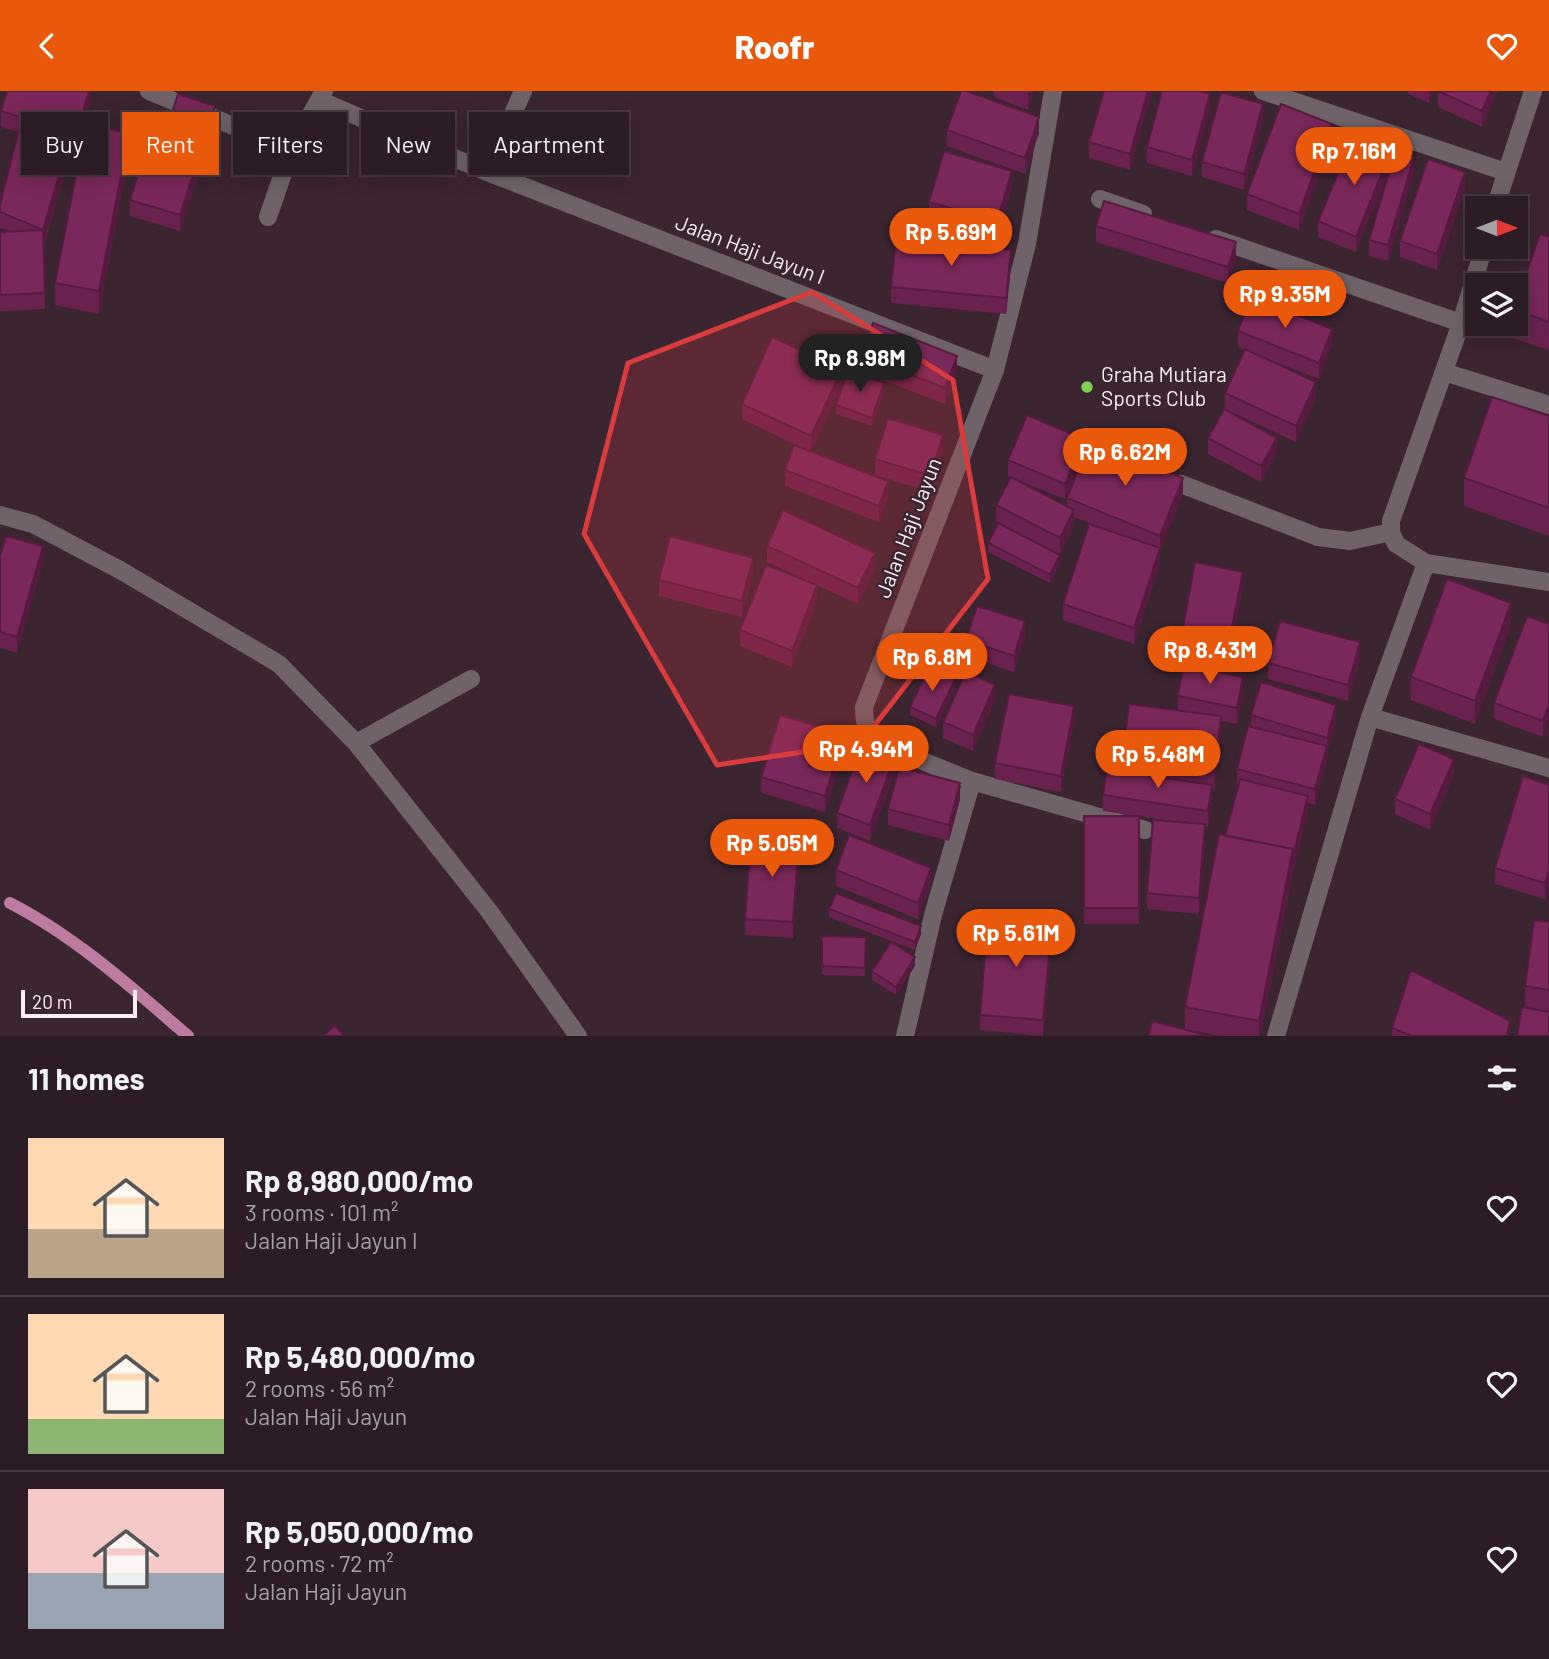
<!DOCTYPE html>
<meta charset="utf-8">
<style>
:root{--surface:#2c1c25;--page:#382932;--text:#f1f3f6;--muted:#a6a1a7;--line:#483a42;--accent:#ea580c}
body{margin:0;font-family:Barlow,sans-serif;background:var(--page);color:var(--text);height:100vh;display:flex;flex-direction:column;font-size:26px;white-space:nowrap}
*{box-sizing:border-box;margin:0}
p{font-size:23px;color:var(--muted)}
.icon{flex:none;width:38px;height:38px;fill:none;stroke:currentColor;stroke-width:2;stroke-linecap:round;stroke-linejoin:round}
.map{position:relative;height:945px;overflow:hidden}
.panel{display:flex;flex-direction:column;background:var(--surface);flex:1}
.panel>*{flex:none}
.banner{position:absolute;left:21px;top:21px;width:700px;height:63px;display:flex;gap:14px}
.needle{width:46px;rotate:90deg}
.controls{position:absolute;left:1465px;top:105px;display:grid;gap:14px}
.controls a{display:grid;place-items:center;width:63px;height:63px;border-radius:0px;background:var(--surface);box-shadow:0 4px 18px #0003,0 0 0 2px var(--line);font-size:35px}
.scale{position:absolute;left:21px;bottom:18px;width:116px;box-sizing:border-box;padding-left:7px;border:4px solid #fbecf3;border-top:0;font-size:19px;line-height:24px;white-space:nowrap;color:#fbecf3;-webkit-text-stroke:5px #3b2531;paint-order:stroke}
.price{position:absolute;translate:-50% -60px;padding:0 16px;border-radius:24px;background:var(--accent);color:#fff;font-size:23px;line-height:46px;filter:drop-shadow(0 2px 4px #0008)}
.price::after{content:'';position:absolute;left:50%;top:42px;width:21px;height:16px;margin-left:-10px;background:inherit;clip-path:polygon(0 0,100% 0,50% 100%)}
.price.selected{background:#222;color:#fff}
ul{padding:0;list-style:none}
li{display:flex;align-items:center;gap:21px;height:175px;padding:0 28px}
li+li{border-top:2px solid var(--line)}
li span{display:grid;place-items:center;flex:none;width:196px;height:140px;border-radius:0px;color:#555}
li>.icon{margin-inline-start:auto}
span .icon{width:84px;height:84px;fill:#fffc;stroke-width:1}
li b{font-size:30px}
h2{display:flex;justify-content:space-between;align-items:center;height:84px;padding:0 28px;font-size:30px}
.pill{padding:0 24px;border-radius:0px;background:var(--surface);box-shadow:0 4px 18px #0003,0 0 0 2px var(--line);font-size:24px;line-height:63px}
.pill.selected{background:var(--accent);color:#fff}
header{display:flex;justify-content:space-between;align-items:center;height:91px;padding:0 28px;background:var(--accent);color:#fff;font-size:32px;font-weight:800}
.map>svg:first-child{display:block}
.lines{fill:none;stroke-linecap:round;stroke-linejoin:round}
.stream{stroke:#bc7ca0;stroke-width:12}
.service{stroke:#6f6369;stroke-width:18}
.minor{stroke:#6f6369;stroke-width:18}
.wall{fill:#69224d}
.shaded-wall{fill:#551c3f}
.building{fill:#7a285a;stroke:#551c3f;stroke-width:2}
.marked{fill:#da3c3c;fill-opacity:0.2;stroke:#da3c3c;stroke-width:5;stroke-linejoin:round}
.poi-dot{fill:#7ed153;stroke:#3b2531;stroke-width:2.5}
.labels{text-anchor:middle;stroke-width:5;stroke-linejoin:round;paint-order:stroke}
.street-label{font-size:21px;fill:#fbecf3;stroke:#3b2531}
.poi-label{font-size:21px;fill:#fbecf3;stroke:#3b2531;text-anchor:start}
</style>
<header><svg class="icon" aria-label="back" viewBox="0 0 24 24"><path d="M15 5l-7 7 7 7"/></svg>Roofr<svg class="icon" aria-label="heart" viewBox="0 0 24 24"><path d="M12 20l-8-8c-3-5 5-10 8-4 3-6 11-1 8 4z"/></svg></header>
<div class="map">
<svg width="1549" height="945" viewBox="0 0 1549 945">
<rect width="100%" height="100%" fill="#3b2531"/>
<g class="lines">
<path class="stream" d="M10,812C76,846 132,897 188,945"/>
<path class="service" d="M0,424L33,433L120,479L279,573L356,652L489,820L578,945
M356,652L471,588"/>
<path class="minor" d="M149,0L291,59
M1263,0L1506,81
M319,9L487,81L995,279
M487,81L523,0
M1100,108L1143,123
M1495,117L1533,0
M268,126L291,59L324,0
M1216,148L1461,232
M1484,156L1461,232L1391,430V441L1396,453L1426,472L1549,491
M1444,281L1549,314
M1181,393L1318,446L1350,450L1391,441
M1426,472L1370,626L1549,677
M972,690L1145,739
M905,945L933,824L972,690L878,652C866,641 864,632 864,616L995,279L1027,153L1053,0
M1276,945L1370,626"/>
</g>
<path class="wall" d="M91,0V9L76,59L69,56V66L44,154L45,218L0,220V141L9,140L0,137V121L18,41L1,36V20Z
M994,0H1034L1028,19L994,6Z
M1152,0L1130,79L1089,67V51Z
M1408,0H1434L1429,12L1408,3Z
M1438,0H1498L1482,36L1438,16Z
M1210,19L1192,85L1147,72V56Z
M1263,29L1244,99L1202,86V71Z
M215,31L180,140L130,125V109Z
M947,39L1039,42L1025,83L947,55Z
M1332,49L1299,139L1247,119V103Z
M129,64L99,223L55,214V192Z
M1390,76L1414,82L1388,170L1369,165V149L1389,80L1356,161L1318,146V130Z
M1012,96L997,146L929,126V111Z
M1465,97L1437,179L1400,166V150Z
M1096,135L1236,167L1228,192L1096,151Z
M1549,146V259L1513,247V233H1516V212Z
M1011,175L1006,223L891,212V196Z
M1238,240L1332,254L1319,288L1257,264L1316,307L1296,351L1225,318V302L1245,259L1238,256Z
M860,264L957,281L945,313L860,280Z
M842,294L811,361L742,328V313Z
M884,300L872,335L836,323V314Z
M1549,325V445L1464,415V387Z
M1208,347L1277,363L1261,391L1208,363Z
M943,360L931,401L875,384V368Z
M1084,364L1065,408L1015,388L1067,415V407L1183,403L1160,461V473L1134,553L1063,529V513L1099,436L1074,426V435L1060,463L996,430V414L1010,386L1008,385V369Z
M785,379L888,406L879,431L785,395Z
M988,452L1060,472L1050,492L988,461Z
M767,455L875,478L858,513L767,471Z
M0,465L43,471L17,562L0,557Z
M753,483L742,526L659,505V489Z
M1243,497L1229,567L1182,558V542Z
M817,510L792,576L740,555V539Z
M1549,533L1543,646L1494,628V612Z
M1511,534L1475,633L1411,609V586Z
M1025,546L1014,581L966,565V549Z
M1360,567L1348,610L1268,588V572Z
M955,596L936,636L910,624V616Z
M1243,602L1237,633L1221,630V641L1214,698H1212V710L1208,736L1205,735V749L1199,823L1147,818V802L1176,731L1139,725V833H1084V725H1138L1103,720V704L1122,680V670L1178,619V605Z
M995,610L973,660L943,647V631Z
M1251,624L1336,630L1327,662V671L1315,714L1308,712V721L1293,781L1260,945H1220L1185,938V916L1225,745L1239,694H1237V678L1251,636Z
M1074,631L1061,701L995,688V672Z
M844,659L825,721L761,702V686Z
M895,681L870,750L837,737V722Z
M1454,684L1430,739L1395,723V708Z
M1549,694L1545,808L1495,793V777Z
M960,708L949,750L888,734V718Z
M799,763L793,847L745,844V828Z
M836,779L931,793L918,828L836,795Z
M829,818L921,843L915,859L829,826Z
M1549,831V945L1525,916V895Z
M822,845L866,846L865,885L822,884Z
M1052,849L1043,945L980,939V924Z
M915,875L896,904L872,889V880Z
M1392,937L1510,945H1392Z"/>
<path class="shaded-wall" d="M89,0H91V9L76,59V43Z
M1029,0H1034L1028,19V3Z
M1148,0H1152V2L1130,79V63Z
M1429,0H1434L1429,12Z
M1491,0H1498L1482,36V20Z
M1210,3V19L1192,85V69Z
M1263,13V29L1244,99V83Z
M215,15V31L180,140V124Z
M1039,26V42L1025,83V67Z
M1332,33V49L1299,139V123Z
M129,42V64L99,223V200Z
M69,50V66L43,155V139Z
M1390,62V78L1356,161V146Z
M1414,66V82L1388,170V154Z
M1012,80V96L997,146V130Z
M1465,81V97L1437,179V163Z
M1236,151V167L1228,192V176Z
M1011,159V175L1006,223V207Z
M1332,238V254L1319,288V272Z
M957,265V281L945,313V297Z
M842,278V294L811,361V345Z
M1316,291V307L1296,351V335Z
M884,292V300L872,335V327Z
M943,344V360L931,401V385Z
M1277,347V363L1261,391V375Z
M1084,348V364L1065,408V393Z
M1183,387V403L1160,461V473L1134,553V537L1160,457V445Z
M888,390V406L879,431V415Z
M1074,419V435L1060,463V447Z
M43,455V471L17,562V546Z
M875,462V478L858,513V497Z
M1060,464V472L1050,492V484Z
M753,467V483L742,526V510Z
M1243,481V497L1229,567V551Z
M817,494V510L792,576V560Z
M1511,512V534L1475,633V610Z
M1025,530V546L1014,581V565Z
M1360,551V567L1348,610V594Z
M1243,586V602L1237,633V617Z
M955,588V596L936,636V628Z
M995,594V610L973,660V644Z
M1336,614V630L1327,662V671L1315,714V698L1327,656V647Z
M1549,614V630L1543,646V630Z
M1074,615V631L1061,701V685Z
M1221,625V641L1214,698V682Z
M844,643V659L825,721V705Z
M895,665V681L870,750V734Z
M1454,668V684L1430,739V723Z
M960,692V708L949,750V734Z
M1212,694V710L1208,736V720Z
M1308,705V721L1293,781L1260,945H1259V930L1293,758Z
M1205,733V749L1199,823V807Z
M799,748V763L793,847V831Z
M931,777V793L918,828V812Z
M1549,779V795L1545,808V792Z
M1052,833V849L1043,945V929Z
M921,835V843L915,859V851Z
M915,866V875L896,904V896Z
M1510,930V945H1507Z"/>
<path class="building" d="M7,0H89L76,43L1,20Z
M961,0H966L1039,26L1025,67L947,39Z
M1104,0H1148L1130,63L1089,51Z
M1162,0H1200L1210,3L1192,69L1147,56Z
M1438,0H1491L1482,20Z
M1221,1L1263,13L1244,83L1202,71Z
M178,3L215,15L180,124L130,109L142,70L156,74Z
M1281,13L1332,33L1299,123L1247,103Z
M86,33L129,42L99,200L55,192Z
M19,38L69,50L43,139L0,121V113Z
M1353,46L1390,62L1356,146L1318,130Z
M944,60L1012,80L997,130L929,111Z
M1395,61L1414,66L1388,154L1369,149Z
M1428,68L1465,81L1437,163L1400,150Z
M1104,110L1236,151L1228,176L1096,135Z
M43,139L45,202L0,204V141Z
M1540,143L1549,146V231L1516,219V212Z
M896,147L1011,159L1006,207L891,196Z
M1251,206L1332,238L1319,272L1238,240Z
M873,232L957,265L945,297L860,264Z
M772,246L842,278L811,345L742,313Z
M1245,258L1316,291L1296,335L1225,302Z
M848,280L884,292L872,327L836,314Z
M1492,306L1549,325V417L1464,387Z
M1224,318L1277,347L1261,375L1208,347Z
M1027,324L1084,348L1065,393L1008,369Z
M888,327L943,344L931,385L875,368Z
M1090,349L1183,387L1160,445L1067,407Z
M794,354L888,390L879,415L785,379Z
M1011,386L1074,419L1060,447L996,414Z
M783,419L875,462L858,497L767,455Z
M998,432L1060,464L1050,484L988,452Z
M1089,433L1160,457L1134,537L1063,513Z
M6,445L43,455L17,546L0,541V465Z
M670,445L753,467L742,510L659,489Z
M1195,471L1243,481L1229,551L1182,542Z
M766,474L817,494L792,560L740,539Z
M1447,488L1511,512L1475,610L1411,586Z
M977,515L1025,530L1014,565L966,549Z
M1527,525L1549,533V614L1543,630L1494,612Z
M1280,530L1360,551L1348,594L1268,572Z
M1183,574L1243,586L1237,617L1178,605Z
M929,576L955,588L936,628L910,616Z
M966,580L995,594L973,644L943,631Z
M1261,591L1336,614L1327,647L1251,624Z
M1009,603L1074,615L1061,685L995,672Z
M1129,613L1221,625L1214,682L1122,670Z
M780,624L844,643L825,705L761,686Z
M1248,635L1327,655L1315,698L1237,678Z
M862,653L895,665L870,734L837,722Z
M1419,653L1454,668L1430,723L1395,708Z
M899,676L960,692L949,734L888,718Z
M1107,678L1212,694L1208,720L1103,704Z
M1523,685L1549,694V779L1545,792L1495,777Z
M1240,688L1308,705L1293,765V758L1225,745Z
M1084,725H1139V817H1084Z
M1153,729L1205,733L1199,807L1147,802Z
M1219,743L1293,758L1259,930L1185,916Z
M751,744L799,748L793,831L745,828Z
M849,744L931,777L918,812L836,779Z
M836,802L921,835L915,851L829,818Z
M988,827L1052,833L1043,929L980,924Z
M1534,829L1549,831V899L1525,895Z
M822,845L866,846L865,877L822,875Z
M891,851L915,866L896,896L872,880Z
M1411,879L1510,930L1507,945H1412L1392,937Z
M1522,916L1549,921V945H1517Z
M1152,930L1210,945H1148Z
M335,934L344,945H323Z"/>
<path class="marked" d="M812,201L953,289L988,488L861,652L717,674L584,443L628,272Z"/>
<circle class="poi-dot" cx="1087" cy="296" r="7"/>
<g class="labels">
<g class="street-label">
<text transform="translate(750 159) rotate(21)" y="7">Jalan Haji Jayun I</text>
<text transform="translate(909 437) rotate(-69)" y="7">Jalan Haji Jayun</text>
</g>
<g class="poi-label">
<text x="1101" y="291">Graha Mutiara<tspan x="1101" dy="24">Sports Club</tspan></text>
</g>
</g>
</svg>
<div class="controls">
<a><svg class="needle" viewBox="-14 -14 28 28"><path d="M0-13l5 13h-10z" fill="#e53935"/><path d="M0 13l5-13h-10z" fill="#a6a1a7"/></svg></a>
<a><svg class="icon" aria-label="layers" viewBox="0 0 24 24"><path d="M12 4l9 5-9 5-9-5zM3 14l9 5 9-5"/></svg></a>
</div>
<div class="scale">20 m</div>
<b class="price" style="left:1354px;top:96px">Rp 7.16M</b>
<b class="price" style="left:951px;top:177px">Rp 5.69M</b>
<b class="price" style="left:1285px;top:239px">Rp 9.35M</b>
<b class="price selected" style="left:860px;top:303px">Rp 8.98M</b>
<b class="price" style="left:1125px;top:397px">Rp 6.62M</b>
<b class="price" style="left:1210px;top:595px">Rp 8.43M</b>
<b class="price" style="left:932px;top:602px">Rp 6.8M</b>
<b class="price" style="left:866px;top:694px">Rp 4.94M</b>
<b class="price" style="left:1158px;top:699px">Rp 5.48M</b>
<b class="price" style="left:772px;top:788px">Rp 5.05M</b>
<b class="price" style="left:1016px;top:878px">Rp 5.61M</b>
<div class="banner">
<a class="pill">Buy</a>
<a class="pill selected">Rent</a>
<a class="pill">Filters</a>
<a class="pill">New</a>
<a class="pill">Apartment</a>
</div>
</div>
<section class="panel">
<h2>11 homes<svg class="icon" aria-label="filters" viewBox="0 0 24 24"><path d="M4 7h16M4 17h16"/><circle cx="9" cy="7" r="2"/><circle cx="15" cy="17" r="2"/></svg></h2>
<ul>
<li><span style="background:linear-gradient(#ffd9b3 65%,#b9a48a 0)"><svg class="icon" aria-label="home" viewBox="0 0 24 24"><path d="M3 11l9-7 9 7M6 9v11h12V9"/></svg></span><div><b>Rp 8,980,000/mo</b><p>3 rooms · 101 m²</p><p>Jalan Haji Jayun I</p></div><svg class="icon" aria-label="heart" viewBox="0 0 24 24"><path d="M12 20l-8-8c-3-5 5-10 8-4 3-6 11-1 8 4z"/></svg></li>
<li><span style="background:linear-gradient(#ffd9b3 75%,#8fb573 0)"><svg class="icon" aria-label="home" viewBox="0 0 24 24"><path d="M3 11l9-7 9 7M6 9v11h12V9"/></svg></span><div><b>Rp 5,480,000/mo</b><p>2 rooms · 56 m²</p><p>Jalan Haji Jayun</p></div><svg class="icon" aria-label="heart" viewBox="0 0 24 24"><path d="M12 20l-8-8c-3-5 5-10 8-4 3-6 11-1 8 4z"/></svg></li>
<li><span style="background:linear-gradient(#f6c9c9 60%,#9aa5b1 0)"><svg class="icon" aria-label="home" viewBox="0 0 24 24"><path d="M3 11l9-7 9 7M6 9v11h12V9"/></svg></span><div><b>Rp 5,050,000/mo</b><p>2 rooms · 72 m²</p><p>Jalan Haji Jayun</p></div><svg class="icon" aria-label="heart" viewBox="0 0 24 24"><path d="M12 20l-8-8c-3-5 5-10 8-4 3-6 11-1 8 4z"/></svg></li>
</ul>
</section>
